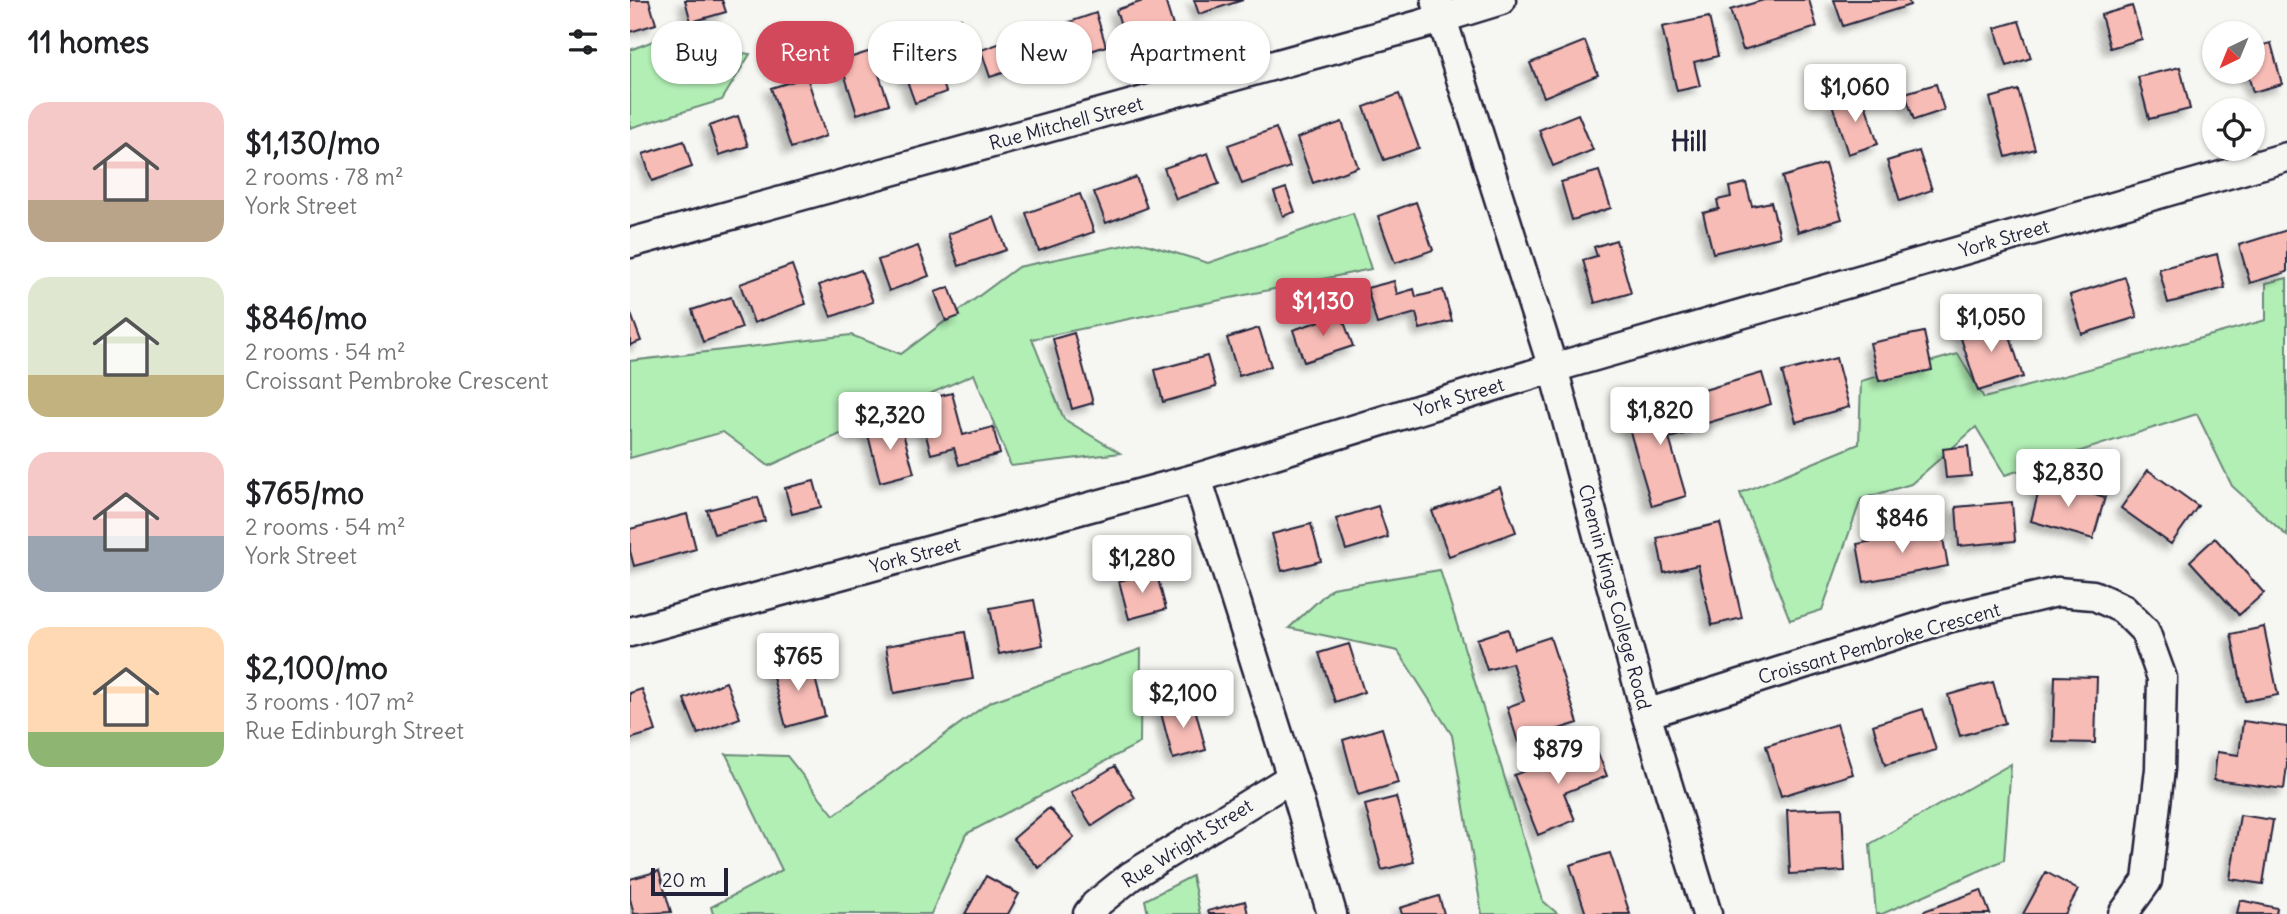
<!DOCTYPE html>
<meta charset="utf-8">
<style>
:root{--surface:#fff;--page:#f6f6f6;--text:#202124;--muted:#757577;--accent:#d1495b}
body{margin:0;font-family:Delius,sans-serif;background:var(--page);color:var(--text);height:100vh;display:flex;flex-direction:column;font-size:26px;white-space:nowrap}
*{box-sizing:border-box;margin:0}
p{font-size:23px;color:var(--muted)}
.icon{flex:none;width:38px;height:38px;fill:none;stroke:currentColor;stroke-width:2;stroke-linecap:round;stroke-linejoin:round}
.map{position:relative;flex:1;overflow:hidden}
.details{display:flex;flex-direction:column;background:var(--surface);width:630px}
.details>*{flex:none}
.banner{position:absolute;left:21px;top:21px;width:665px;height:63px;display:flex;gap:14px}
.needle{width:46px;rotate:223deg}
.fabs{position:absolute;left:1572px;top:21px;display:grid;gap:14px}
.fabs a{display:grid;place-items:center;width:63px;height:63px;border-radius:50%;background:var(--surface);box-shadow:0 2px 5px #0004;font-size:35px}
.scale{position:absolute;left:21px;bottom:18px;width:77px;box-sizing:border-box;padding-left:7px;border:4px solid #22223b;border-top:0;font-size:19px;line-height:24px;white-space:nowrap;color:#22223b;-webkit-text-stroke:5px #f6f6f2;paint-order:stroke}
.price{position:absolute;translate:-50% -60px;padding:0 16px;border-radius:7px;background:#fff;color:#222;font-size:23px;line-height:46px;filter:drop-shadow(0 2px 4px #0008)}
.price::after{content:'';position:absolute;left:50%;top:42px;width:21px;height:16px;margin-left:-10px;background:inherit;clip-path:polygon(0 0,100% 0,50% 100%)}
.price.current{background:var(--accent);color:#fff}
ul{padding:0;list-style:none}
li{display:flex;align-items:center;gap:21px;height:175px;padding:0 28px}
li span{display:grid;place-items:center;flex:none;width:196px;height:140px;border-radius:21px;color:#555}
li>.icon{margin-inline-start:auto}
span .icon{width:84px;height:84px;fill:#fffc;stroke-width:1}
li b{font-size:30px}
h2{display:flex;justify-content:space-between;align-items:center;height:84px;padding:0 28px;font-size:30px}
.tag{padding:0 24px;border-radius:28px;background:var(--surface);box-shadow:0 2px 5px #0004;font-size:24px;line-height:63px}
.tag.current{background:var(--accent);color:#fff}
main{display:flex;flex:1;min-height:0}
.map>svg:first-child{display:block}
.green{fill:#b2efb5;stroke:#6a8878;stroke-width:2}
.building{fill:#f8bcb6;stroke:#22223b;stroke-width:2;filter:url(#shadow)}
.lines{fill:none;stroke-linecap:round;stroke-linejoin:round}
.minor-casing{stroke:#22223b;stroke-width:33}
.minor{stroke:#f6f6f2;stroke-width:28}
.labels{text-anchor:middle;stroke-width:5;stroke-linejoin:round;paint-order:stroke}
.street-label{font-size:19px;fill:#22223b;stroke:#f6f6f2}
.district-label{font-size:26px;font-weight:bold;fill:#22223b;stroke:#f6f6f2}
</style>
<main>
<section class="details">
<h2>11 homes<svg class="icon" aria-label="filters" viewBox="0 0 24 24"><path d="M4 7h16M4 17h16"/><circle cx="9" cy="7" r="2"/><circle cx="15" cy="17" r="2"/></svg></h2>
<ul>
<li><span style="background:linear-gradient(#f6c9c9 70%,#b9a48a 0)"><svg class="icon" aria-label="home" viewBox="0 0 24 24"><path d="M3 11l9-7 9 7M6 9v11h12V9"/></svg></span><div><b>$1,130/mo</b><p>2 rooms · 78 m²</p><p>York Street</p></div></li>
<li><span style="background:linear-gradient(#dfe7d0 70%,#c2b280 0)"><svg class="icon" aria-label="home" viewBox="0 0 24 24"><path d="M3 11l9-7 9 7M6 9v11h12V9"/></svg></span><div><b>$846/mo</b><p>2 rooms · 54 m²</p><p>Croissant Pembroke Crescent</p></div></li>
<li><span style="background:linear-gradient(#f6c9c9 60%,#9aa5b1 0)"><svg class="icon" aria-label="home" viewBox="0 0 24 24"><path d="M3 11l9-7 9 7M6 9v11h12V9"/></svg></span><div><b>$765/mo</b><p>2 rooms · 54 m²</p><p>York Street</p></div></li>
<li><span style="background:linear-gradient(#ffd9b3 75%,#8fb573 0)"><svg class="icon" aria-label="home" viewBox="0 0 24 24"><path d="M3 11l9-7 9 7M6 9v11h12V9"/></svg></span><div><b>$2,100/mo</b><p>3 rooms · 107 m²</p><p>Rue Edinburgh Street</p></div></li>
</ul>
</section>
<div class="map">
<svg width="1657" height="914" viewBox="0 0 1657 914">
<defs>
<filter id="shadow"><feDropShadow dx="-6" dy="6" stdDeviation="3.5" flood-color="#0004"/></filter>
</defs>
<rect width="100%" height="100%" fill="#f6f6f2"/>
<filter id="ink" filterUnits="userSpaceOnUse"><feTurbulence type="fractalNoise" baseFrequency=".0143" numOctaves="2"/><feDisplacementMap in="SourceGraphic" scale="14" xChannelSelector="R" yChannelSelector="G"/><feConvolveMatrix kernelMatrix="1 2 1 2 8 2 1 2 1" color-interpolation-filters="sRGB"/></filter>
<g filter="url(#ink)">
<path class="green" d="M23,41L120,54L92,100L0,128V50Z
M723,213L741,269L402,339L434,419L490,453L381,466L344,374L139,466L93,432L0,458V361L221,335L271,354L388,267L509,242L578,263Z
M1657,278V536L1602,486L1567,414L1375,475L1346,427L1281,484L1231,499L1192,610L1160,620L1110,493L1229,444L1231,381L1328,354L1354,398L1636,320V283Z
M810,570L913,901L928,914H852L822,735L768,651L659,628L702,588Z
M511,649L510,743L336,834L301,914H83L81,907L152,870L96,754L157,756L204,815L360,702Z
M1381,764L1374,860L1252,914H1246L1240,844Z
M562,876L570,914H518L515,900Z"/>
<path class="building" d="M0,0H19L26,24L0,32Z
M55,0H92L96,12L61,22Z
M516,0H535L543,26L496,41L486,10Z
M564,0H613L569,14Z
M1134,0H1179L1187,27L1113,50L1100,10Z
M1204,0H1278L1280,5L1213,26Z
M1502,6L1512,39L1480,48L1471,15Z
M466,13L476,46L430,61L419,29Z
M1079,17L1088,56L1064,62L1070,86L1047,91L1032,27Z
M331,18L340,44L324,50L315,23Z
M1389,21L1401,58L1377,66L1365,28Z
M391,36L401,64L360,77L351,50Z
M187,38L194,61L171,68L164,46Z
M955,41L968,75L914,97L900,63Z
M1641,43L1652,84L1623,92L1617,72H1622V48Z
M241,51L259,104L227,114L210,61Z
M303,53L316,92L285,103L271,64Z
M1550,67L1560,109L1519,119L1508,77Z
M177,77L196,136L161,148L141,88Z
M1306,84L1314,110L1284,120L1275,93Z
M1388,90L1405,149L1376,157L1360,98Z
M769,94L789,148L754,160L734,107Z
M1232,94L1248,144L1218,154L1202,104Z
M948,114L963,150L923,166L909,130Z
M108,116L118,146L89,155L79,126Z
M712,122L728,167L683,183L667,138Z
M646,128L660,167L612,184L598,145Z
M54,141L62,167L22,181L13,154Z
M1289,151L1302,190L1270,201L1257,161Z
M578,153L589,184L546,199L534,168Z
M1195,164L1212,219L1168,232L1152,177Z
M969,171L981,208L942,220L931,182Z
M506,177L517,208L476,223L464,192Z
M1116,183L1122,206L1141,202L1150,237L1083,253L1073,213L1089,209L1087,200L1101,197L1099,187Z
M656,188L665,212L653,216L644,192Z
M450,194L464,232L409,251L396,213Z
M786,202L803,250L765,263L748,216Z
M364,217L376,250L329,266L318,234Z
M1657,230V272L1620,283L1609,245Z
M986,240L1001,293L965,303L953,260L967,256L964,247Z
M288,246L299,276L259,291L248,260Z
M1587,254L1595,288L1538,303L1529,269Z
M162,265L176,304L124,323L110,284Z
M231,270L243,302L201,317L189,285Z
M1495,277L1507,317L1452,334L1440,295Z
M764,281L767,294L784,289L786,297L813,290L822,321L790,329L786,313L747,324L737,288Z
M319,287L330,316L316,321L305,292Z
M101,297L112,328L73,342L62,310Z
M1,314L11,341L0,345V315Z
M711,314L723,346L674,362L663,330Z
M1374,318L1393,377L1348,391L1329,332Z
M629,328L641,366L609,376L597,338Z
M1294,332L1302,370L1249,381L1240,343Z
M444,333L463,403L442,409L423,339Z
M577,356L586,387L533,402L525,370Z
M1206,358L1219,407L1166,422L1152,372Z
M1132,373L1141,404L1074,424L1064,393Z
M322,393L333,435L363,427L370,454L329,465L324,448L301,454L287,402Z
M1055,398L1065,431L1039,438L1056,496L1022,506L995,415Z
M270,422L284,473L250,482L237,431Z
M1338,446L1341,476L1316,478L1313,449Z
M1518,470L1568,506L1541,544L1491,508Z
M1412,479L1475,497L1463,539L1401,521Z
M184,481L191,507L162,514L155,488Z
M870,487L886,532L819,556L802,511Z
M128,497L135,521L84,534L77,510Z
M1382,502L1385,541L1329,546L1326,507Z
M748,506L758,537L716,550L706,519Z
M57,514L66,549L4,566L0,551V529Z
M1090,523L1112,618L1082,625L1068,565L1034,573L1027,538Z
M681,524L691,561L652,571L642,534Z
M1311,528L1318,566L1234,582L1227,544Z
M1585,538L1634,593L1609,615L1560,561Z
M526,571L536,609L499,619L489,581Z
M404,600L413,645L369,654L360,608Z
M1634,627L1648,695L1615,701L1601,634Z
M878,629L884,649L920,637L948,723L888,742L877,707L894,701L882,663L857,670L847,639Z
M335,632L343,679L264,693L256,646Z
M719,644L734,692L705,702L689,653Z
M180,659L195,716L156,727L141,670Z
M1425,676L1467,677L1465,743L1423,742Z
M96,682L110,718L68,734L54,699Z
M1363,682L1375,723L1330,736L1318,695Z
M12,689L26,731L0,739V693Z
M563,701L576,750L543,759L530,709Z
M1293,709L1306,750L1255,765L1243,725Z
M1613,721L1657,727V765L1654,789L1584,780L1587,752L1609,755Z
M1207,724L1223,774L1151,796L1136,746Z
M752,728L768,783L728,795L713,740Z
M964,743L977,776L934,793L945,820L908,835L884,775Z
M485,766L505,798L462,826L441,793Z
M766,797L784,862L752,870L735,805Z
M419,808L444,837L409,868L383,839Z
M1212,808L1215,871L1160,874L1157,810Z
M1610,815L1643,820L1633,884L1600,879Z
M980,853L1000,914H956L940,865Z
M29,871L41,912L4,914L0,899V879Z
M1416,872L1448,890L1435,914H1393Z
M356,876L389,894L378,914H335Z
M1351,890L1360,914H1295L1294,911Z
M809,896L814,914H772L770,908Z
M1610,900L1647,908L1646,914H1607Z
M615,901L618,914H579L578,911Z"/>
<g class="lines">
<g class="minor-casing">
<path id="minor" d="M806,0L923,368L1016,714L1077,914
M0,243L793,24L871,0
M567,478L668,797L702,914
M0,632L567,478L923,368L1657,157
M1016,714L1318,618L1427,592L1463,595L1493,609L1515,631L1532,678L1530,769L1517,881L1493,914
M458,914L465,905L501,876L661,778"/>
</g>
<use href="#minor" class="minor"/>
</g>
</g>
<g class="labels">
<g class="street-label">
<text transform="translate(436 123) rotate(-15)" y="7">Rue Mitchell Street</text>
<text transform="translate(1374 238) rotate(-16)" y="7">York Street</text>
<text transform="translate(829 397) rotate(-17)" y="7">York Street</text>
<text transform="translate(285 555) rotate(-15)" y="7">York Street</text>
<text transform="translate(985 597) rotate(75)" y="7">Chemin Kings College Road</text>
<text transform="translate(1249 643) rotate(-16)" y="7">Croissant Pembroke Crescent</text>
<text transform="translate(557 843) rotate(-32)" y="7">Rue Wright Street</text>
</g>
<g class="district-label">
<text x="1059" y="151">Hill</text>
</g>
</g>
</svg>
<div class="fabs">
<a><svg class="needle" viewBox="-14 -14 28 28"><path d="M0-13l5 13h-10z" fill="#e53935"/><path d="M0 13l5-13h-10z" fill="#757577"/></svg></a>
<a><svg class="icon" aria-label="locate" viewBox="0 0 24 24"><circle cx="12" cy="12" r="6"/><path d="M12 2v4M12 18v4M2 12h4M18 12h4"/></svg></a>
</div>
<div class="scale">20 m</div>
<b class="price" style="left:1225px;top:124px">$1,060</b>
<b class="price current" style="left:693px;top:338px">$1,130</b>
<b class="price" style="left:1361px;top:354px">$1,050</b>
<b class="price" style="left:1030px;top:447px">$1,820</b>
<b class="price" style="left:260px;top:452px">$2,320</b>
<b class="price" style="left:1438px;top:509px">$2,830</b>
<b class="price" style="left:1272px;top:555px">$846</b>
<b class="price" style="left:512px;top:595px">$1,280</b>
<b class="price" style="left:168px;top:693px">$765</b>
<b class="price" style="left:553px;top:730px">$2,100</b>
<b class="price" style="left:928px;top:786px">$879</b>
<div class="banner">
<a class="tag">Buy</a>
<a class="tag current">Rent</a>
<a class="tag">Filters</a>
<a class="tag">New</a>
<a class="tag">Apartment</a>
</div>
</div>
</main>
